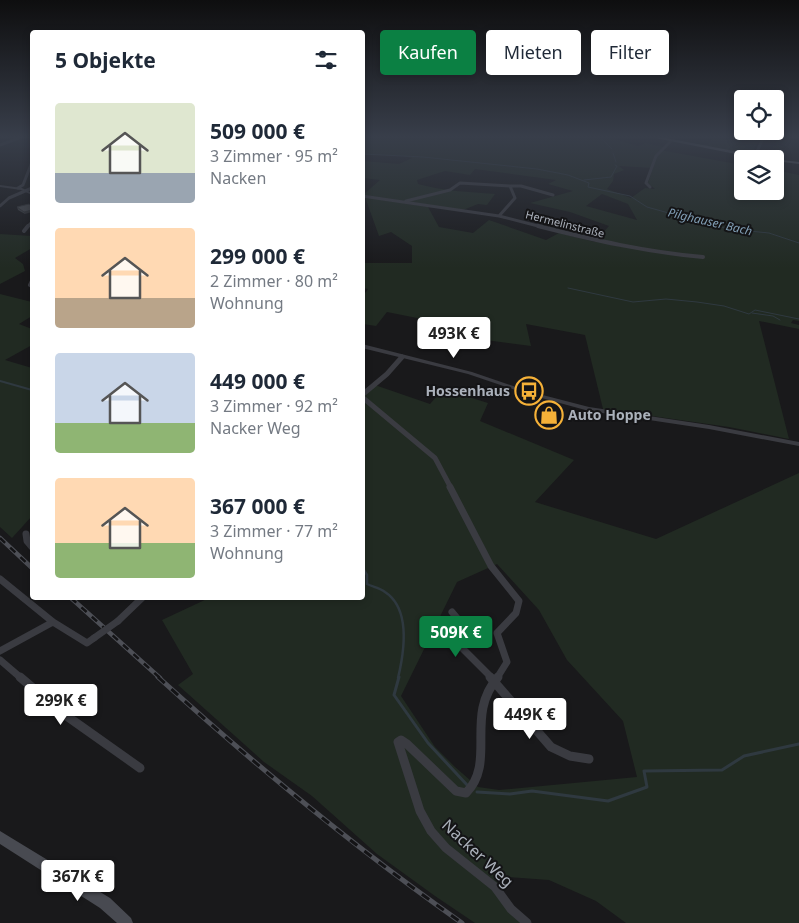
<!DOCTYPE html>
<html lang="de">
<meta charset="utf-8">
<style>
:root{--surface:#fff;--page:#f6f6f7;--text:#1f2937;--muted:#747a83;--accent:#0b8043}
body{margin:0;font-family:"Noto Sans",sans-serif;background:var(--page);color:var(--text);height:100vh;display:flex;flex-direction:column;font-size:19px;white-space:nowrap}
*{box-sizing:border-box;margin:0}
p{font-size:16px;color:var(--muted)}
.icon{flex:none;width:28px;height:28px;fill:none;stroke:currentColor;stroke-width:2;stroke-linecap:round;stroke-linejoin:round}
.map{position:relative;flex:1;overflow:hidden}
.panel{position:absolute;left:30px;top:30px;width:335px;height:570px;display:flex;flex-direction:column;background:var(--surface);border-radius:5px;box-shadow:0 2px 8px #0003}
.panel>*{flex:none}
.top-card{position:absolute;left:380px;top:30px;width:344px;height:45px;display:flex;gap:10px}
.controls{position:absolute;left:734px;top:90px;display:grid;gap:10px}
.controls a{display:grid;place-items:center;width:50px;height:50px;border-radius:5px;background:var(--surface);box-shadow:0 2px 8px #0003;font-size:25px}
.price{position:absolute;translate:-50% -42px;padding:0 11px;border-radius:5px;background:#fff;color:#222;font-size:16px;line-height:32px;filter:drop-shadow(0 1px 2px #0008)}
.price::after{content:'';position:absolute;left:50%;top:30px;width:15px;height:11px;margin-left:-8px;background:inherit;clip-path:polygon(0 0,100% 0,50% 100%)}
.price.on{background:var(--accent);color:#fff}
ul{padding:0;list-style:none}
li{display:flex;align-items:center;gap:15px;height:125px;padding:0 25px}
li span{display:grid;place-items:center;flex:none;width:140px;height:100px;border-radius:5px;color:#555}
li>.icon{margin-inline-start:auto}
span .icon{width:60px;height:60px;fill:#fffc;stroke-width:1}
li b{font-size:21px}
h2{display:flex;justify-content:space-between;align-items:center;height:60px;padding:0 25px;font-size:21px}
.tag{padding:0 18px;border-radius:5px;background:var(--surface);box-shadow:0 2px 8px #0003;font-size:18px;line-height:45px}
.tag.on{background:var(--accent);color:#fff}
.map>svg:first-child{display:block}
.green{fill:#212a22;fill-rule:evenodd}
.lines{fill:none;stroke-linecap:round;stroke-linejoin:round}
.stream-far3{stroke:#2f3940;stroke-width:1}
.stream-far2{stroke:#2f3940;stroke-width:2}
.stream-far1{stroke:#2f3940;stroke-width:2.5}
.stream{stroke:#2f3940;stroke-width:3}
.minor-far4{stroke:#3a3b41;stroke-width:3}
.minor-far3{stroke:#3a3b41;stroke-width:4}
.minor-far2{stroke:#3a3b41;stroke-width:5}
.minor-far1{stroke:#3a3b41;stroke-width:7}
.minor{stroke:#3a3b41;stroke-width:9}
.tertiary{fill:#3a3b41;fill-rule:evenodd}
.secondary{fill:#484a51;fill-rule:evenodd}
.primary{fill:#565860;fill-rule:evenodd}
.rail-far1-casing{stroke:#4d4f56;stroke-width:4.5}
.rail-casing{stroke:#4d4f56;stroke-width:5}
.rail-far1{stroke:#141416;stroke-width:2.5;stroke-dasharray:7;stroke-linecap:butt}
.rail{stroke:#141416;stroke-width:3;stroke-dasharray:9;stroke-linecap:butt}
.minor-bridge{stroke:#3a3b41;stroke-width:7}
.wall{fill:#3b3d40}
.shaded-wall{fill:#303234}
.building{fill:#45474b;stroke:#303234}
.labels{text-anchor:middle;stroke-width:4;stroke-linejoin:round;paint-order:stroke}
.far-street-label{font-size:11px;fill:#abb1bb;stroke:#141416}
.far-water-label{font-size:12px;font-style:italic;fill:#829fb6;stroke:#141416}
.poi-label{font-size:14px;font-weight:bold;fill:#abb1bb;stroke:#141416;text-anchor:end}
.near-street-label{font-size:16px;fill:#abb1bb;stroke:#141416}
</style>
<div class="map">
<svg width="799" height="923" viewBox="0 0 799 923">
<rect width="100%" height="100%" fill="#19191b"/>
<path class="green" d="M363,138H610L638,146L646,143L663,147L660,150L742,165V191H775V170L799,175V321L793,320L791,323L799,325V329L759,321L789,439L729,427L603,409L585,335L526,324L531,346L455,336L457,326L387,312L376,326L363,324V296L368,289L363,288V263H412V246L391,232L379,236L365,197L428,207L439,227L473,233L489,220L546,240L559,233L595,242L609,226L570,212L530,203L573,191L548,184L556,180L475,169L470,175L445,171L417,180L418,184C443,191 469,192 495,194L487,205L478,204L463,210L363,195L380,180L363,178V161L399,164L412,158L398,155H363ZM619,166L653,168L648,183L655,189L645,188L631,198L607,189L613,181L614,174L624,170ZM602,194L628,204L637,220L586,206Z
M712,138H760L752,154L692,144L708,145Z
M0,234L32,236V248L15,258L23,264L25,271L0,284Z
M0,294L32,302V316L19,324L32,329V345L5,360L32,368V516L12,538L0,527Z
M372,384L430,404L443,389L488,403L480,421L574,460L535,502L656,539L799,473V923H626L596,901L549,880L494,876L522,923H475L435,896L377,854L312,796L264,762L178,685L193,674L162,620L209,598H362V391ZM497,564L539,610L567,660L623,721L637,777L499,790L478,787L455,767L435,747L401,696L457,582Z"/>
<g class="lines">
<path class="stream-far3" d="M601,138L612,149
M613,153L616,162
M362,154L423,157L537,169L568,175L589,183L588,187L630,196L647,207L701,222L729,229L769,233L799,243
M584,180L611,177L617,166L615,165
M568,288L633,302L666,299L697,302L724,306L749,314L755,310L799,319
M752,313L773,316L780,320"/>
<path class="stream-far2" d="M0,381L32,390"/>
<path class="stream-far1" d="M362,567L367,575V584C373,587 380,588 385,592C411,609 404,653 398,678"/>
<path class="stream" d="M399,677L394,695L428,743L468,786
M477,792L510,794L532,791L608,801L647,787L644,771L722,770L744,756L799,744"/>
<path class="minor-far4" d="M0,145L19,138
M755,156L763,138
M510,186H521L553,195
M650,187L646,183L656,156L670,142
M18,188L23,185L32,162
M362,196L499,216L542,227
M406,201L450,190L460,183L510,186L515,198L499,216
M0,206L9,198L32,188
M27,227L32,222"/>
<path class="minor-far3" d="M538,226C593,240 646,252 703,257
M24,231L28,226
M32,281L30,285L32,286"/>
<path class="minor-far2" d="M362,395L387,374L402,357
M362,397L435,458L451,488"/>
<path class="minor-far1" d="M450,487L491,566L519,601L516,613L497,633L507,662L497,678
M26,534L27,541L32,547
M0,579L53,622L87,643L94,638
M452,612L462,624L460,642L462,648L492,678
M118,621L142,598
M0,651L53,622
M0,660L21,678"/>
<path class="minor" d="M20,677L61,712L140,768
M490,677L551,747L570,756L589,759
M498,677C464,716 497,762 466,793L456,791L407,744L401,740L398,742L420,811L431,831L446,848L495,887L511,909L527,923"/>
<path class="tertiary" d="M0,185L22,188L32,193V195L21,190L0,187Z
M362,344L472,372L531,392L589,407L709,425L799,442V446L709,429L589,411L527,394L468,374L362,348Z"/>
<path class="secondary" d="M0,831L110,898L131,918L133,923H117L100,908L0,844Z"/>
<path class="primary" d="M666,138L770,158L772,159H761L655,138Z
M775,159L799,162V164L775,161Z"/>
<g class="rail-far1-casing">
<path id="rail-far1" d="M0,538L32,568
M71,598L160,678"/>
</g>
<g class="rail-casing">
<path id="rail" d="M158,677C255,765 355,848 462,923"/>
</g>
<use href="#rail-far1" class="rail-far1"/>
<use href="#rail" class="rail"/>
<path class="minor-bridge" d="M94,638L118,621"/>
</g>
<path class="wall" d="M29,204L25,214L18,210L17,207Z"/>
<path class="shaded-wall" d="M32,210V212L25,214L24,212Z"/>
<path class="building" d="M29,204L32,206V210L24,212L17,207Z"/>
<linearGradient id="sky" x2="0" y2="1"><stop stop-color="#0e0e0f"/><stop offset="0.51" stop-color="#383e4a"/><stop offset="1" stop-color="#383e4a" stop-opacity="0"/></linearGradient>
<rect width="799" height="268" fill="url(#sky)"/>
<defs>
<g id="bus-ring" transform="scale(1.4375)"><circle r="9.5" fill="#141416" stroke="#f5b138" stroke-width="1.5"/><path d="M-5-6H5V4H4V6H2V4H-2V6H-4V4H-5ZM-3.5-4V0h7V-4ZM-3.5 1.2v1.5H-2V1.2ZM2 1.2v1.5H3.5V1.2Z" fill="#f5b138"/></g>
<g id="shop-ring" transform="scale(1.4375)"><circle r="9.5" fill="#141416" stroke="#f5b138" stroke-width="1.5"/><path d="M-5-2.5h2.3a2.7 3.5 0 0 1 5.4 0H5L5.5 6h-11ZM-1.5-2.5h3a1.5 2.3 0 0 0-3 0Z" fill="#f5b138"/></g>
</defs>
<g fill-rule="evenodd">
<use href="#bus-ring" x="529" y="391"/>
<use href="#shop-ring" x="549" y="415"/>
</g>
<g class="labels">
<g class="far-street-label">
<text transform="translate(565 224) rotate(14)" y="4">Hermelinstraße</text>
</g>
<g class="far-water-label">
<text transform="translate(710 222) rotate(13)" y="4">Pilghauser Bach</text>
</g>
<g class="poi-label">
<text x="510" y="396">Hossenhaus</text>
<text x="568" y="420" text-anchor="start">Auto Hoppe</text>
</g>
<g class="near-street-label">
<text transform="translate(478 853) rotate(43)" y="6">Nacker Weg</text>
</g>
</g>
</svg>
<div class="controls">
<a><svg class="icon" aria-label="locate" viewBox="0 0 24 24"><circle cx="12" cy="12" r="6"/><path d="M12 2v4M12 18v4M2 12h4M18 12h4"/></svg></a>
<a><svg class="icon" aria-label="layers" viewBox="0 0 24 24"><path d="M12 4l9 5-9 5-9-5zM3 14l9 5 9-5"/></svg></a>
</div>
<b class="price" style="left:454px;top:359px">493K €</b>
<b class="price on" style="left:456px;top:658px">509K €</b>
<b class="price" style="left:61px;top:726px">299K €</b>
<b class="price" style="left:530px;top:740px">449K €</b>
<b class="price" style="left:78px;top:902px">367K €</b>
<div class="top-card">
<a class="tag on">Kaufen</a>
<a class="tag">Mieten</a>
<a class="tag">Filter</a>
</div>
<section class="panel">
<h2>5 Objekte<svg class="icon" aria-label="filters" viewBox="0 0 24 24"><path d="M4 7h16M4 17h16"/><circle cx="9" cy="7" r="2"/><circle cx="15" cy="17" r="2"/></svg></h2>
<ul>
<li><span style="background:linear-gradient(#dfe7d0 70%,#9aa5b1 0)"><svg class="icon" aria-label="home" viewBox="0 0 24 24"><path d="M3 11l9-7 9 7M6 9v11h12V9"/></svg></span><div><b>509 000 €</b><p>3 Zimmer · 95 m²</p><p>Nacken</p></div></li>
<li><span style="background:linear-gradient(#ffd9b3 70%,#b9a48a 0)"><svg class="icon" aria-label="home" viewBox="0 0 24 24"><path d="M3 11l9-7 9 7M6 9v11h12V9"/></svg></span><div><b>299 000 €</b><p>2 Zimmer · 80 m²</p><p>Wohnung</p></div></li>
<li><span style="background:linear-gradient(#c9d6e8 70%,#8fb573 0)"><svg class="icon" aria-label="home" viewBox="0 0 24 24"><path d="M3 11l9-7 9 7M6 9v11h12V9"/></svg></span><div><b>449 000 €</b><p>3 Zimmer · 92 m²</p><p>Nacker Weg</p></div></li>
<li><span style="background:linear-gradient(#ffd9b3 65%,#8fb573 0)"><svg class="icon" aria-label="home" viewBox="0 0 24 24"><path d="M3 11l9-7 9 7M6 9v11h12V9"/></svg></span><div><b>367 000 €</b><p>3 Zimmer · 77 m²</p><p>Wohnung</p></div></li>
</ul>
</section>
</div>
